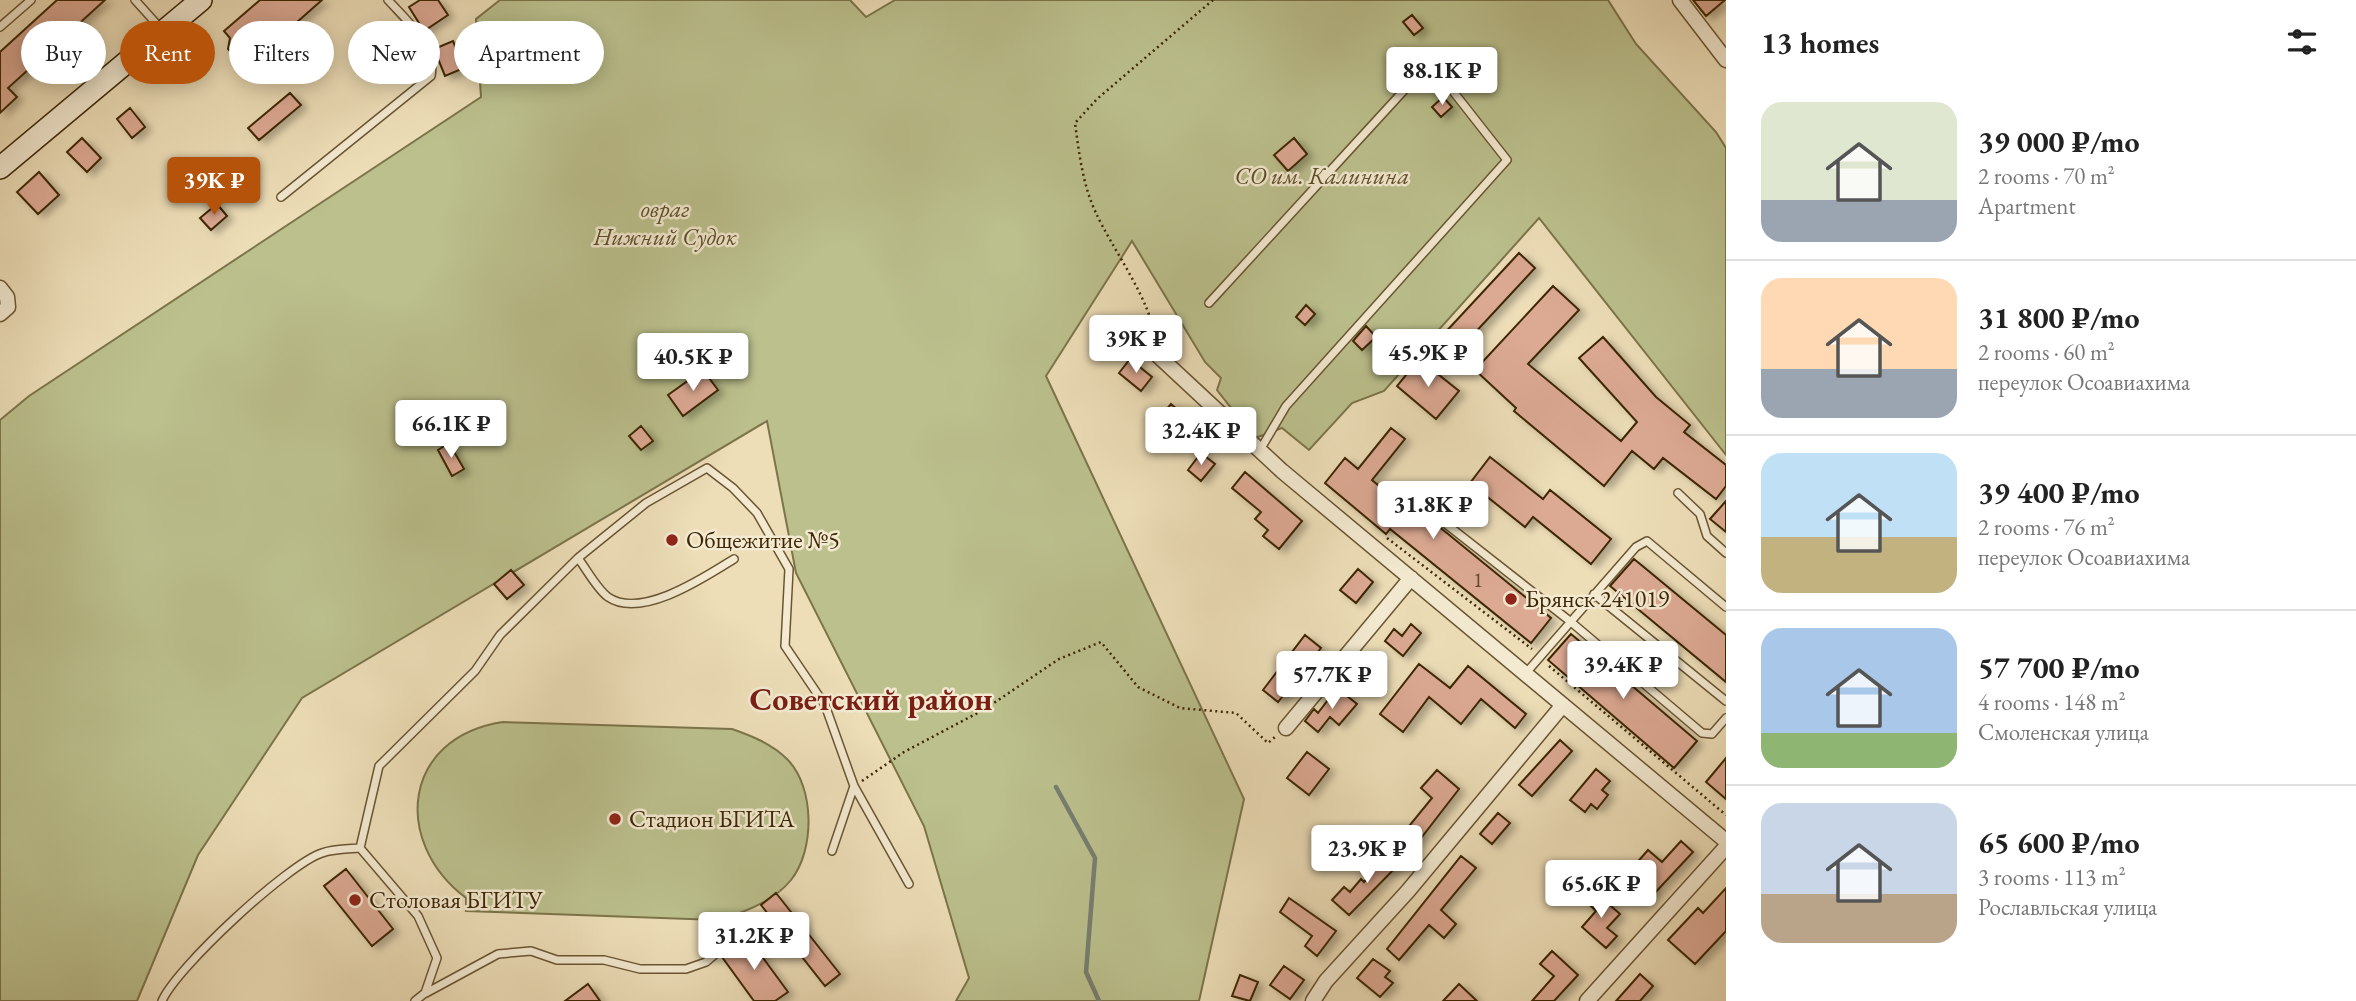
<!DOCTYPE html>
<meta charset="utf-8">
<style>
:root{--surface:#fff;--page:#f6f6f6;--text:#222;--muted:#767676;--line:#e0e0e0;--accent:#b45309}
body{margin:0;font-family:"EB Garamond",serif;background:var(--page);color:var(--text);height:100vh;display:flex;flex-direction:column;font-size:26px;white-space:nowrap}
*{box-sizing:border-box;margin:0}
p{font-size:23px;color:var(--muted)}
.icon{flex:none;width:38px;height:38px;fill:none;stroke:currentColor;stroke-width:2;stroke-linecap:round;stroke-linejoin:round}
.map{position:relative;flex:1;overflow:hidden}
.details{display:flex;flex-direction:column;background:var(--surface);width:630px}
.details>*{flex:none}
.banner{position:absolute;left:21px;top:21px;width:665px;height:63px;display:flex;gap:14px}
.price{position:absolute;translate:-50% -60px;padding:0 16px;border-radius:7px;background:#fff;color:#222;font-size:23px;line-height:46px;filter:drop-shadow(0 2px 4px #0008)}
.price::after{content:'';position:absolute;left:50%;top:42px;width:21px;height:16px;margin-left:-10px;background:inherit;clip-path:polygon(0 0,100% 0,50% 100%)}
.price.active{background:var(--accent);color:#fff}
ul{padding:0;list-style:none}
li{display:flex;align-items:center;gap:21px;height:175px;padding:0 35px}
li+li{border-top:2px solid var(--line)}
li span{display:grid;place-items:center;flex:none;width:196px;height:140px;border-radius:21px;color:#555}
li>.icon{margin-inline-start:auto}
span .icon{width:84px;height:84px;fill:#fffc;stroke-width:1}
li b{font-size:30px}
h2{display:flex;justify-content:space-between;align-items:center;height:84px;padding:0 35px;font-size:30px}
.chip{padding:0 24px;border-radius:32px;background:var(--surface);box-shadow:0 4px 18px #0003;font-size:24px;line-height:63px}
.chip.active{background:var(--accent);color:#fff}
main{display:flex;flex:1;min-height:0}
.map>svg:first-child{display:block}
.green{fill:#bbc08d;stroke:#7c744a;stroke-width:2}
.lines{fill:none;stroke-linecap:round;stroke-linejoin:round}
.stream{stroke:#767f70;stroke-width:4.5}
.building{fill:#dca993;stroke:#3e2706;stroke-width:2;filter:url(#shadow)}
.service-casing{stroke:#6a5532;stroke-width:10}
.minor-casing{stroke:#6a5532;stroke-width:17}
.secondary-casing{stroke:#3e2706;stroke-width:24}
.path{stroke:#3e2706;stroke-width:2.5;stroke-dasharray:2 3.5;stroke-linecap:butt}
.service{stroke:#f3ead1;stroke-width:7}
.minor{stroke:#f3ead1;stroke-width:14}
.secondary{stroke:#f3ead1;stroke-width:21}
.poi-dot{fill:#8f2418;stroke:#f3ead1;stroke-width:2.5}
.labels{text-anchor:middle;stroke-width:5;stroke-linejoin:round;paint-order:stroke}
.number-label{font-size:21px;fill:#664829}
.park-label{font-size:24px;font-style:italic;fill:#5d4d28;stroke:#f3ead1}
.poi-label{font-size:24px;fill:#3e2706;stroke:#f3ead1;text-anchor:start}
.district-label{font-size:32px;font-weight:bold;fill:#7a1f14;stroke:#f3ead1}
</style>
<main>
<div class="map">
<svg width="1726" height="1001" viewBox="0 0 1726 1001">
<defs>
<filter id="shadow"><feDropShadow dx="6" dy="3.5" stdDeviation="3.5" flood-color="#0004"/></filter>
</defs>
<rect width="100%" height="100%" fill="#eddeb8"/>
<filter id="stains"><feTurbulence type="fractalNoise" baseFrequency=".00286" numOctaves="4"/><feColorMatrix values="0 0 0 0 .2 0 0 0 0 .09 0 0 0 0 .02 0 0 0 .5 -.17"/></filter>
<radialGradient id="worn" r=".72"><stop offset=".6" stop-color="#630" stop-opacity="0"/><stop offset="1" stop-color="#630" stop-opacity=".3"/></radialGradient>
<path class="green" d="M500,0H850L866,17L895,0H1608L1636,44L1716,132L1726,148V455L1539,218L1384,391L1352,403L1309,450L1282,428L1255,438L1217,390L1221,378L1205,362L1132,241L1046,376L1244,799L1199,1001H956L969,978L924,826L796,573L767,421L302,698L198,855L137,1001H0V420L29,396L481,97L476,19Z
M503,722L732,729C752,736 772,744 787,759C815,787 815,850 791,880C773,902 744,913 717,920L466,911V898C391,841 403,737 503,722Z"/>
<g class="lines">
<path class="stream" d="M1056,787L1095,858L1086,972L1099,1001"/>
</g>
<path class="building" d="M57,0H105L8,88L17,97L0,113V52Z
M260,0H322L245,68L228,49L230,38L224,31Z
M420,0H438L448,15L424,31L409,7Z
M1693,0H1725L1706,16Z
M1412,15L1423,28L1414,35L1403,22Z
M453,41L464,68L445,76L434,49Z
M290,93L301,105L259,140L248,128Z
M1443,97L1452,107L1441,117L1432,107Z
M130,108L145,127L132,138L117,119Z
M82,138L101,158L87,172L67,152Z
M1294,138L1307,154L1288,171L1274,155Z
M39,172L59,195L38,214L17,192Z
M217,204L227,216L211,230L200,218Z
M1519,253L1535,268L1457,352L1441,337Z
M1553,286L1579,310L1528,364L1621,441L1637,422L1579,358L1603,337L1656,397L1690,425L1684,432L1726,465V486L1716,499L1663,458L1654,469L1632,451L1604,486L1514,411L1516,408L1475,370Z
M1306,305L1315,314L1305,325L1296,317Z
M1366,326L1376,337L1362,350L1353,341Z
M1130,359L1152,377L1141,391L1119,373Z
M1419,359L1459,391L1436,419L1397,386Z
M703,370L718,390L683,416L668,395Z
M1171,404L1192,422L1173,445L1151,428Z
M641,426L653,441L641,450L629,436Z
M1391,428L1405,439L1372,480L1421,521L1426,516L1551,618L1531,643L1390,529L1386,534L1325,483L1345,458L1358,469Z
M449,443L464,469L452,476L438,450Z
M1201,453L1215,464L1201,481L1188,470Z
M1490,457L1543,499L1550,490L1611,539L1591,564L1533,517L1525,527L1470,483Z
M1245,472L1302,521L1279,549L1263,536L1268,530L1255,519L1261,512L1232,488Z
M1726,501V532L1710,519Z
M1634,559L1726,635V682L1610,586Z
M1358,569L1373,582L1356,603L1340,590Z
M511,570L524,585L507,599L494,584Z
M1411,624L1421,633L1403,656L1385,641L1394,629L1402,636Z
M1571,634L1697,741L1674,768L1548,660Z
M1305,635L1321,648L1278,702L1263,690Z
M1419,664L1450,688L1468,666L1526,714L1515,728L1481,699L1461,724L1429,697L1403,732L1380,714Z
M1337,688L1357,704L1339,725L1330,717L1318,732L1305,721L1314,709L1318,713Z
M1560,740L1572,751L1532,796L1519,785Z
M1307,752L1329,769L1309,795L1287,778Z
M1726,758V799L1706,782Z
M1596,769L1610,781L1602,790L1608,795L1597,809L1591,804L1585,812L1570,800Z
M1437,770L1459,789L1418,842L1405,831L1432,798L1421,788Z
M1498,813L1510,823L1492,844L1480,834Z
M1681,841L1693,852L1652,896L1627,874L1648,850L1662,862Z
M1393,850L1403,860L1349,915L1332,900L1344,887L1350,892L1361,879L1364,882Z
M1461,856L1476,868L1441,910L1456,924L1444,938L1429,925L1399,960L1387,949Z
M346,869L393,929L372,946L324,886Z
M1726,888V931L1695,964L1668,940L1698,908L1703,913Z
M1595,892L1620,914L1607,928L1617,936L1606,948L1582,927L1596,911L1586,901Z
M776,893L840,974L825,986L761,905Z
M1289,898L1336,931L1317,956L1305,946L1312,936L1280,912Z
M747,936L788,992L775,1001H754L722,957Z
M1552,951L1578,975L1554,1001H1532L1554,976L1540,964Z
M1373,959L1390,971L1385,977L1393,983L1380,997L1357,978Z
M1284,966L1304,980L1290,999L1270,985Z
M1640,974L1653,986L1640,1001H1616Z
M1240,975L1258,982L1250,1001L1232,996Z
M588,984L600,1001H565Z
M1459,984L1477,1001H1443Z"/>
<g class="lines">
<g class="service-casing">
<path id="service" d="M135,0L163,31
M0,27L31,0
M281,197L431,76C437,46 407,21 388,0
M1209,303L1430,62L1507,160L1286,406L1260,450
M1678,493L1700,514L1707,536L1726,553
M1427,509L1571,622L1702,733L1712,734L1726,718
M578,558L646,503L707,468L733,488L757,513L789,569L785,646L825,705L854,786L909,884
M1594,594L1726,701
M1526,673L1636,547L1647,541L1726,607
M360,848L379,766L475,671L500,635L578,558C587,570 597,589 608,597C641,620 705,577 734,559
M832,851L854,786
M426,993L498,954L531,951L557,960H604L640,969H686L706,962L750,925
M162,1001C176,968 288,864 322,853C333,849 348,849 360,848L418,916L437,958L425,993L415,1001"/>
</g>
<g class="minor-casing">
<path id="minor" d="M1680,0L1726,60
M0,288L7,297L8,307L0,314
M1152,350L1282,471L1726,841
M1286,728L1411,578
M1313,1001L1326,981L1408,891L1563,705
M1587,1001L1726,847"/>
</g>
<g class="secondary-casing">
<path id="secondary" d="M0,168L201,0"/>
</g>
<path class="path" d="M1153,336C1155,307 1109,243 1096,213C1083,186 1079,153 1075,123L1097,99L1213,0
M1387,538L1532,649
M1549,666L1726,815
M862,781L904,752L985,709L1059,659L1101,642L1138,687L1180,708L1236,713L1268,743L1275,737"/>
<use href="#service" class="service"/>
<use href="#minor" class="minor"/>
<use href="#secondary" class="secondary"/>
</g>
<g class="poi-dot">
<circle cx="672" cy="540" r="7"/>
<circle cx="1511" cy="599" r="7"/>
<circle cx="615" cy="819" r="7"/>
<circle cx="355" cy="900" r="7"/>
</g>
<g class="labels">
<g class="number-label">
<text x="1478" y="587">1</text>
</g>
<g class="park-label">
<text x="1322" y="184">СО им. Калинина</text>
<text x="665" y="217">овраг<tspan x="665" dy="28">Нижний Судок</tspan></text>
</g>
<g class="poi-label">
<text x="686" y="548">Общежитие №5</text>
<text x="1525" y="607">Брянск 241019</text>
<text x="629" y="827">Стадион БГИТА</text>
<text x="369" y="908">Столовая БГИТУ</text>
</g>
<g class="district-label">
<text x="871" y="710">Советский район</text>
</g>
</g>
<rect width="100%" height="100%" filter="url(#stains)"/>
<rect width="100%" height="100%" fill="url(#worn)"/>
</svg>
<b class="price" style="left:1442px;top:107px">88.1K ₽</b>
<b class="price active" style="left:214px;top:217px">39K ₽</b>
<b class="price" style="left:1136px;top:375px">39K ₽</b>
<b class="price" style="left:1428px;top:389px">45.9K ₽</b>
<b class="price" style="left:693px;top:393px">40.5K ₽</b>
<b class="price" style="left:451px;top:460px">66.1K ₽</b>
<b class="price" style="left:1201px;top:467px">32.4K ₽</b>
<b class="price" style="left:1433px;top:541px">31.8K ₽</b>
<b class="price" style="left:1623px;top:701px">39.4K ₽</b>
<b class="price" style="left:1332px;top:711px">57.7K ₽</b>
<b class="price" style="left:1367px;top:885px">23.9K ₽</b>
<b class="price" style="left:1601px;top:920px">65.6K ₽</b>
<b class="price" style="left:754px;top:972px">31.2K ₽</b>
<div class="banner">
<a class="chip">Buy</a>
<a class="chip active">Rent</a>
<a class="chip">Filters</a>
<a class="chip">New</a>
<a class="chip">Apartment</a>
</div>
</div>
<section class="details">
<h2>13 homes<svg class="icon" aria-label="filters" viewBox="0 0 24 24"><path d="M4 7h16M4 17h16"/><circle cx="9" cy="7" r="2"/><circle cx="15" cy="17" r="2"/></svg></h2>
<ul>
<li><span style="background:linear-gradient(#dfe7d0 70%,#9aa5b1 0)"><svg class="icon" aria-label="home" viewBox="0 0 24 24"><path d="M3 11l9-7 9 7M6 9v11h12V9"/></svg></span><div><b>39 000 ₽/mo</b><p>2 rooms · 70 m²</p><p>Apartment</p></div></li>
<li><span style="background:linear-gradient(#ffd9b3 65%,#9aa5b1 0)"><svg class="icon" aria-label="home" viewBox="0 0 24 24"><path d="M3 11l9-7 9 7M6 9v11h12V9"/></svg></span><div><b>31 800 ₽/mo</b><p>2 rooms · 60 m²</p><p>переулок Осоавиахима</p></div></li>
<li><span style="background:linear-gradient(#bfe0f5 60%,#c2b280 0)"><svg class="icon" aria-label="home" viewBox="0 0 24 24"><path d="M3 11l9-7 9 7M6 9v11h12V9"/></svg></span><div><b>39 400 ₽/mo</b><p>2 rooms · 76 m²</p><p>переулок Осоавиахима</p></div></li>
<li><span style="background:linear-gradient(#a9c7e8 75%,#8fb573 0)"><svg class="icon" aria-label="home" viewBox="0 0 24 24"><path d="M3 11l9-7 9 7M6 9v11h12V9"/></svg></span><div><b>57 700 ₽/mo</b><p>4 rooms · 148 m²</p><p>Смоленская улица</p></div></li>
<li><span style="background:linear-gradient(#c9d6e8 65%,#b9a48a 0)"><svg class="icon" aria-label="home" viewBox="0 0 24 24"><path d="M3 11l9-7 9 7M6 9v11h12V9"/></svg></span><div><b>65 600 ₽/mo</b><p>3 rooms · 113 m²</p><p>Рославльская улица</p></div></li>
</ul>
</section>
</main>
